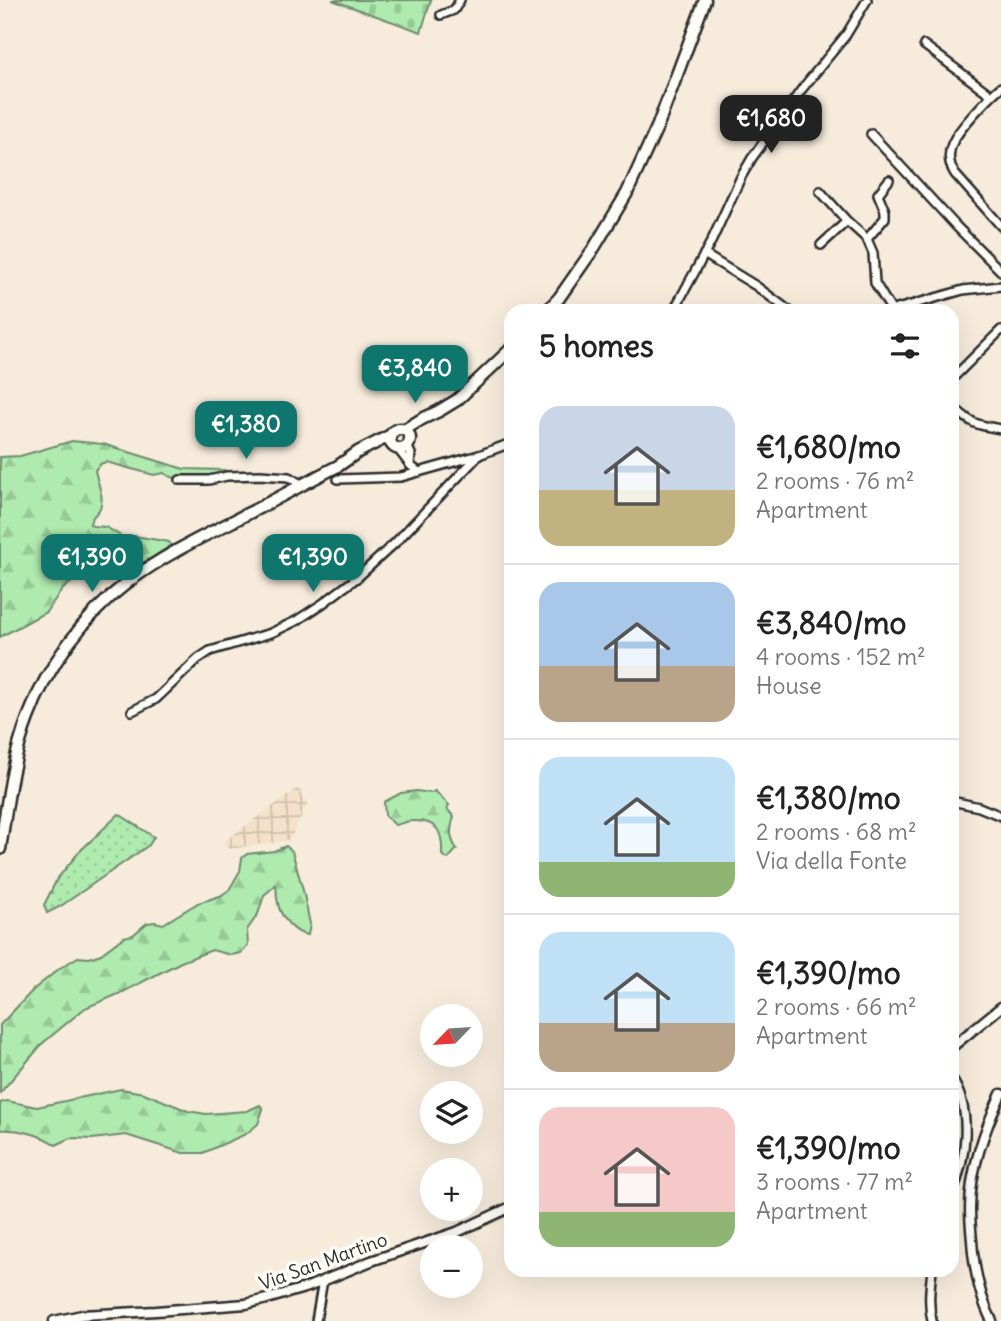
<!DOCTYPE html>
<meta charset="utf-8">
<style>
:root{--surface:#fff;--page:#f6f6f6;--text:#222;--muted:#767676;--line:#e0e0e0;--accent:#0f766e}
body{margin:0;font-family:Delius,sans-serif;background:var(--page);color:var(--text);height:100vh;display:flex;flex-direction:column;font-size:26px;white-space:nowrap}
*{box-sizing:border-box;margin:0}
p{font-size:23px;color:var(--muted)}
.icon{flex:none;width:38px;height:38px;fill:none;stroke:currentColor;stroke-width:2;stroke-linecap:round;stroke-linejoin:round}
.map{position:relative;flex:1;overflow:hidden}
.details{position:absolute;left:504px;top:304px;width:455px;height:973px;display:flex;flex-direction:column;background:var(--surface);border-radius:21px;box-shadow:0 7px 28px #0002}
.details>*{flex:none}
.needle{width:46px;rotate:245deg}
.buttons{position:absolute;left:420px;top:1004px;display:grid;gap:14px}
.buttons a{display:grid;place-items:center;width:63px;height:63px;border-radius:50%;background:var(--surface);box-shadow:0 7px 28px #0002;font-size:35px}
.price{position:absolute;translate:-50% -60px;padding:0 16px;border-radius:14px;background:var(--accent);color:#fff;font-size:23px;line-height:46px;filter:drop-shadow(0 2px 4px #0008)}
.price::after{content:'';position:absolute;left:50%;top:42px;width:21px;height:16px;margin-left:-10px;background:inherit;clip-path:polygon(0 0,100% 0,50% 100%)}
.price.selected{background:#222;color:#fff}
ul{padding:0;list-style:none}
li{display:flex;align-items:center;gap:21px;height:175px;padding:0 35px}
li+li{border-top:2px solid var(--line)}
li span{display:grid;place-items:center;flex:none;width:196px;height:140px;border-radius:21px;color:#555}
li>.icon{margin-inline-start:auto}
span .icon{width:84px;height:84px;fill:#fffc;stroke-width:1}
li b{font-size:30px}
h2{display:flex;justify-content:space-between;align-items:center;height:84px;padding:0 35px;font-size:30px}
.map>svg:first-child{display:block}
.industrial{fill:url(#industrial-grid)}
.grass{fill:url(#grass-dots);stroke:#6d8a6d;stroke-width:2}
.forest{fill:url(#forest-firs);stroke:#6d8a6d;stroke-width:2}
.cemetery{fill:url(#cemetery-stones);stroke:#6d8a6d;stroke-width:2}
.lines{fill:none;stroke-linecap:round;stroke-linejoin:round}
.minor-casing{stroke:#2b2b2b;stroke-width:12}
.tertiary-casing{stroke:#2b2b2b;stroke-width:13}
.secondary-casing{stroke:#2b2b2b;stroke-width:15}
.minor{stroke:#fdfcf7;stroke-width:7}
.tertiary{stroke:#fdfcf7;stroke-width:8}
.secondary{stroke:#fdfcf7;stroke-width:10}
.labels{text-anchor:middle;stroke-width:7;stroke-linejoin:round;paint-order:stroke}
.street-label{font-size:19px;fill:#2b2b2b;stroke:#fdfcf7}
</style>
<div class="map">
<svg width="1001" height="1321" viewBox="0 0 1001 1321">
<defs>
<pattern id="industrial-grid" width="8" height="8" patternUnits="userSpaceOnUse" patternTransform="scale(1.75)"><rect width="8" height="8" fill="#f3e1c9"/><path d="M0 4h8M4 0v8" fill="none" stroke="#d0c1ad"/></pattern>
<pattern id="grass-dots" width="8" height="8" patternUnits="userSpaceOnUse" patternTransform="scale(1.75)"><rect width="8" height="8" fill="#afeaaf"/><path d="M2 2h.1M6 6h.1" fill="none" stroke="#97c997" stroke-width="1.8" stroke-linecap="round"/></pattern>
<pattern id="forest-firs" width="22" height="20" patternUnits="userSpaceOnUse" patternTransform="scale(1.75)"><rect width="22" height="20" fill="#afeaaf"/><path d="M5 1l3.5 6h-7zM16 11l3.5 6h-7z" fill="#97c997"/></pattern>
<pattern id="cemetery-stones" width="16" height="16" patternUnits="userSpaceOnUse" patternTransform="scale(1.75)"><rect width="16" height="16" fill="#afeaaf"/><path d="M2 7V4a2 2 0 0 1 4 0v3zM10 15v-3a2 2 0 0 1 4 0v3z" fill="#97c997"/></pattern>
</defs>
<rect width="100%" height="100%" fill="#f7ecdc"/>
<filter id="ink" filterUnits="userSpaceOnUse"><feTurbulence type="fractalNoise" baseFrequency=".0143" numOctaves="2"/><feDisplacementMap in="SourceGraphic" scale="14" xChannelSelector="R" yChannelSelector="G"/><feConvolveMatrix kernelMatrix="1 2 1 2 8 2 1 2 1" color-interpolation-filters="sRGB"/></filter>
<g filter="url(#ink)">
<path class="industrial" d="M298,788L308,803L290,840L229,849L223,842Z"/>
<path class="grass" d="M119,814L154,837L149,845L61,906L47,913L44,905L57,879L79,852Z"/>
<path class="forest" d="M72,441L103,444L184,469L224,470L232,473C214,477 179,485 164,473L154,475L106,462L100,464L95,470C97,483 106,498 99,510C95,516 91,516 90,524L93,526L106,527L124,538L135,536L169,542L171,545L151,560L118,570L102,564L85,571L62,590L46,612L0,637V457L20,456Z
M416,791L431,793L435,791L449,805L447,809L454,817C450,829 449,838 457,849L448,859L442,855C443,832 438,820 412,821C406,821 401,824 395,825L385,815L384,802L401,793Z
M286,846L292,851L303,890L310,924L308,935C294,934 280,916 278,903C276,897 277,890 276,885L264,895L258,914L247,930L248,945L241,953L231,955L212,950L181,962L121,993L85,1008L43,1043L0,1093V1025L34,989L60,968L78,957L89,958L101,954L124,937L133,935L147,923L155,922L163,924L198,903L220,896L229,890L240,871L242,858L247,854L274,851Z
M121,1089L144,1093L188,1111L206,1114L247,1111L260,1105L263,1109L258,1124L246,1134L203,1153H183L126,1135L92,1139L71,1138L56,1145C40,1134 19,1129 0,1130V1103L7,1101L37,1107Z"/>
<path class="cemetery" d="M332,0H431L421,32Z"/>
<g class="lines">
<g class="minor-casing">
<path id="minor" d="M441,15L454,10L460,0
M924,45L991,95
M1001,87C991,95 982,105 973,115C958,132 940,151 955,174L1001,226
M871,134L957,227L1001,271
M889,180L878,194L885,211V218L867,239L873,253L875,283L892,311
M820,191L847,221
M821,245L847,221L867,239
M704,254L756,286L791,312
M890,311L963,290L1001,286
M673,312L712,240L741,177L752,158L802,89L846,35L867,0
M952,379L1001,330
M952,406C972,424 975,425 1001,429
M407,445L411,454L410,464
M398,449L411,466L419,472
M338,479L401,477L479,455L511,443
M180,480H209L227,476L260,475L289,477L303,485
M132,711L156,699L198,659L210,651L271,633L296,621L322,604L358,577L396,542L479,455
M952,801L979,807L1001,816
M952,1079C973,1111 966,1159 952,1194
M932,1270C930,1287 928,1304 932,1321
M316,1321L323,1280"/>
</g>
<g class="tertiary-casing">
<path id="tertiary" d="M952,1047L1001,1007
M54,1321L82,1315L156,1311L246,1304L267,1299L308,1287L371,1261L457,1232L511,1207
M992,1321C981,1300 976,1277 973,1253C972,1238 970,1224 970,1209C970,1169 985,1129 1001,1094"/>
</g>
<g class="secondary-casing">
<path id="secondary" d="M546,312L559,298L594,248L627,193L658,125L705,0
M390 439a10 10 0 1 1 20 0a10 10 0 1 1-20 0Z
M404,430L422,419L439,411L457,400L511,349
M0,849C7,805 12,759 28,718C47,666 84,616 128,582C165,554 208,534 249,513C279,498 308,481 338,466L358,452L391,435"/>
</g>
<use href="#minor" class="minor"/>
<use href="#tertiary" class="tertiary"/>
<use href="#secondary" class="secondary"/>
</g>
</g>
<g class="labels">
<g class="street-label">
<text transform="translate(323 1261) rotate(-20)" y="7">Via San Martino</text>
</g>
</g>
</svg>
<div class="buttons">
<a><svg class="needle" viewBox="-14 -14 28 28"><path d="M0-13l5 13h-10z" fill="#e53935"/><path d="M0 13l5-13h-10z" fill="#767676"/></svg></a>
<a><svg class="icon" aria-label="layers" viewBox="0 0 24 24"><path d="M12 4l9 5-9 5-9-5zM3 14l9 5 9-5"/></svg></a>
<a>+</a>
<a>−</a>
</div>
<b class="price selected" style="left:771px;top:155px">€1,680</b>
<b class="price" style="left:415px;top:405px">€3,840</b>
<b class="price" style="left:246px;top:461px">€1,380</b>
<b class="price" style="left:92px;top:594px">€1,390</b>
<b class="price" style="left:313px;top:594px">€1,390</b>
<section class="details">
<h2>5 homes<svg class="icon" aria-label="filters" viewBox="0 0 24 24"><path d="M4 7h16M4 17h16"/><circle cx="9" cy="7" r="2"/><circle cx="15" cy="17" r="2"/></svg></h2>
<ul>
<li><span style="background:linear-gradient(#c9d6e8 60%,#c2b280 0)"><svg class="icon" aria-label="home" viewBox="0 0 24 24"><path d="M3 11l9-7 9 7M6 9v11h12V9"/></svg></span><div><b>€1,680/mo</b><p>2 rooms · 76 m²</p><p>Apartment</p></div></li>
<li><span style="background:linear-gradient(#a9c7e8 60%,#b9a48a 0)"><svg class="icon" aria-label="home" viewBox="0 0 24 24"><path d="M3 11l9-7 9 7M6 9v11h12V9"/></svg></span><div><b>€3,840/mo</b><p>4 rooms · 152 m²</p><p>House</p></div></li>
<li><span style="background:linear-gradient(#bfe0f5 75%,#8fb573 0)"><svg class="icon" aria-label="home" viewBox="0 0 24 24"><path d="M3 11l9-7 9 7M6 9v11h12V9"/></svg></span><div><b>€1,380/mo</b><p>2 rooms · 68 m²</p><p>Via della Fonte</p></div></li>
<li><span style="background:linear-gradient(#bfe0f5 65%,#b9a48a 0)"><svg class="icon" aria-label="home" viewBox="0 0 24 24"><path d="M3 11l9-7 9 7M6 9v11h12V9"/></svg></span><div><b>€1,390/mo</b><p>2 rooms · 66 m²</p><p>Apartment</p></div></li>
<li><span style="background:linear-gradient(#f6c9c9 75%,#8fb573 0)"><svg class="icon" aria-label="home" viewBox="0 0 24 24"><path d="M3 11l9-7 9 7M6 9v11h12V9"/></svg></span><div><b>€1,390/mo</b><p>3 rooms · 77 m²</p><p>Apartment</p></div></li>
</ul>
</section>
</div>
